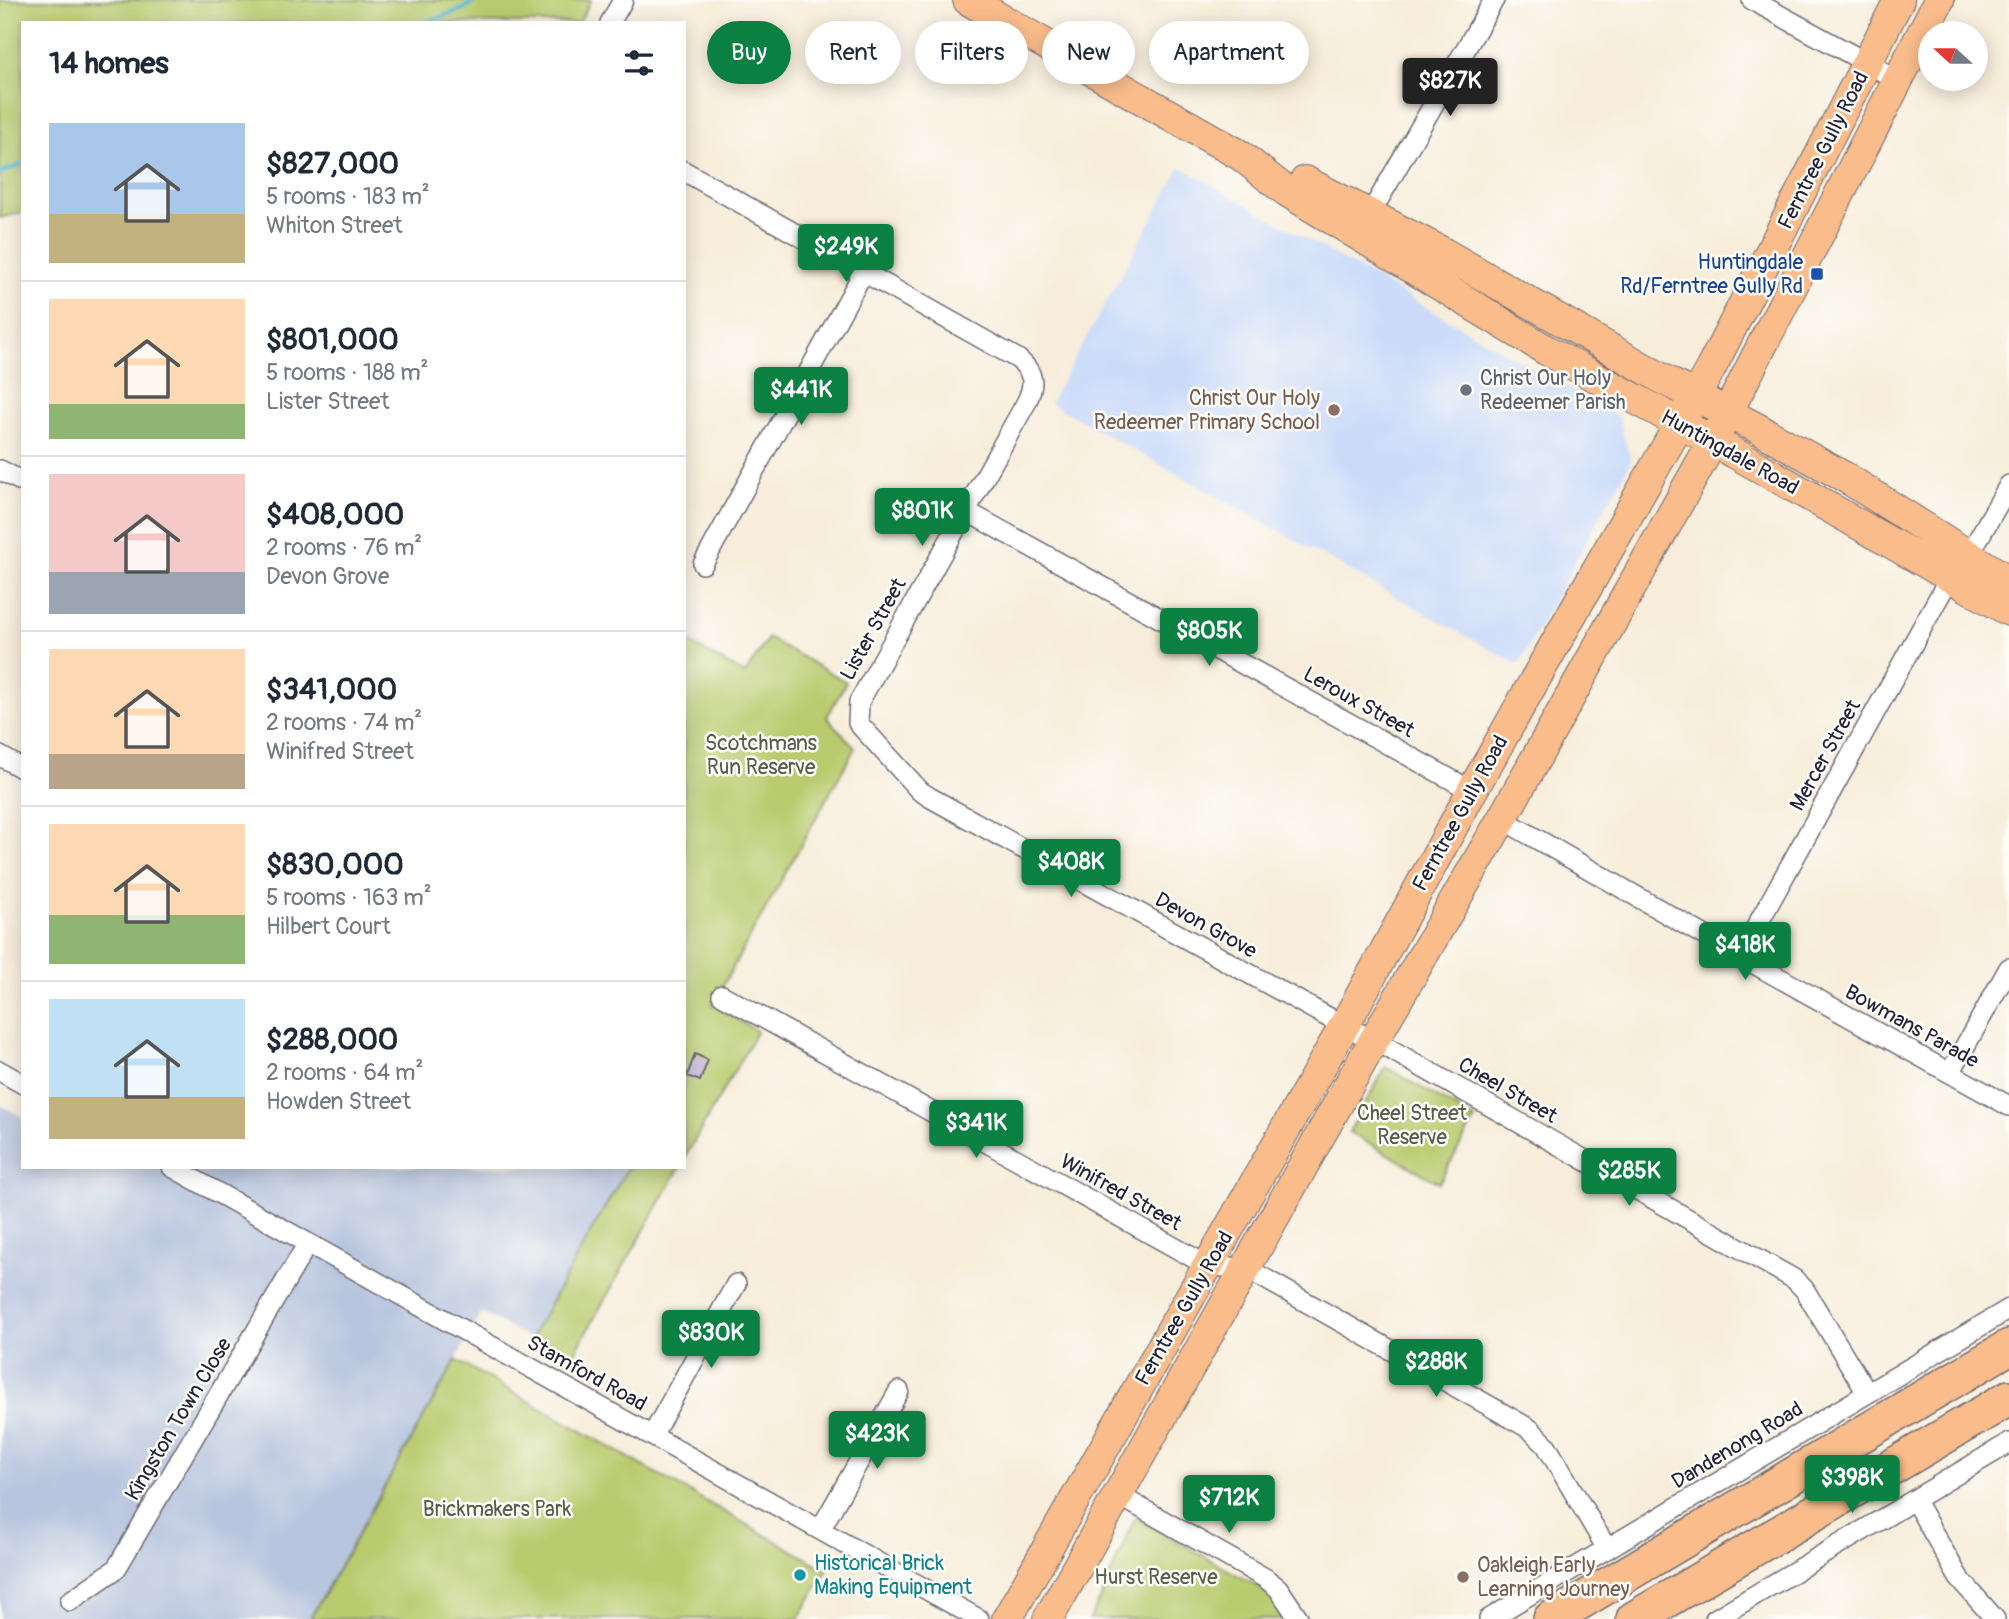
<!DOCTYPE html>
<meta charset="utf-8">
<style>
:root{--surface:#fff;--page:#f2f2f3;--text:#1f2937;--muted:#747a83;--line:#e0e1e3;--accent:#0b8043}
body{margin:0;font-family:Pangolin,sans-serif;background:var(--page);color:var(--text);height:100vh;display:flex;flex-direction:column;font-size:26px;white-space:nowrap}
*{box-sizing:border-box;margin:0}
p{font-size:23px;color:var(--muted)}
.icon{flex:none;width:38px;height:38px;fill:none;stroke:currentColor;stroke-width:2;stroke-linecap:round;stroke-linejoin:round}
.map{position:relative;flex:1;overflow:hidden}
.sheet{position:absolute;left:21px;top:21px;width:665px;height:1148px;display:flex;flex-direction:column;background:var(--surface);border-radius:0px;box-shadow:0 4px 18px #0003}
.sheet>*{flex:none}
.guide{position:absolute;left:707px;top:21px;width:665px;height:63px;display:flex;gap:14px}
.needle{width:46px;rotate:291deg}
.controls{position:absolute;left:1918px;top:21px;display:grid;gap:14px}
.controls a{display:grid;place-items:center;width:70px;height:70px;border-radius:50%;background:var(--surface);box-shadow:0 4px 18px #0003;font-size:35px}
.price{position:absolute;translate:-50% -60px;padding:0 16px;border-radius:7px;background:var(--accent);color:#fff;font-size:23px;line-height:46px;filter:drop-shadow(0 2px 4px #0008)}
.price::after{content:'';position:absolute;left:50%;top:42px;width:21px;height:16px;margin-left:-10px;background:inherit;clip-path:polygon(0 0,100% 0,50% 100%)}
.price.current{background:#222;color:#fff}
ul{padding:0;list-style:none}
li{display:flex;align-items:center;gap:21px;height:175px;padding:0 28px}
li+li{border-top:2px solid var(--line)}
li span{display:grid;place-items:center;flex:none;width:196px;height:140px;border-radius:0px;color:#555}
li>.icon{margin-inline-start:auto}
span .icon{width:84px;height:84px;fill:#fffc;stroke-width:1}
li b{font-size:30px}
h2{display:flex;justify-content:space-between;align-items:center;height:84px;padding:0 28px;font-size:30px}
.tag{padding:0 24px;border-radius:32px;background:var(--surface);box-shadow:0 4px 18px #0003;font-size:24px;line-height:63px}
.tag.current{background:var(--accent);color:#fff}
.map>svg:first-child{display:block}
.built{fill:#cbdbf9}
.industrial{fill:#b7c5de}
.green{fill:#b9cb6e;stroke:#6e7654;stroke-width:2}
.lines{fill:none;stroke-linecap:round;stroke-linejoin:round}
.stream{stroke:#49b2c7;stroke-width:5}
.building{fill:#bdb0dc}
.street-casing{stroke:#6d6973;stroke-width:22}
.primary-casing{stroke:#6d6973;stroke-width:32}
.highway-casing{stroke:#6d6973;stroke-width:38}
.street{stroke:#fff;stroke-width:19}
.primary{stroke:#fabc8b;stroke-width:30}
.highway{stroke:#fabc8b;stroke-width:35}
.transit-dot{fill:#1a4fb4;stroke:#fdfcf7;stroke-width:2.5}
.worship-dot{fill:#6b7280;stroke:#fdfcf7;stroke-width:2.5}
.education-dot{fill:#8d6e63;stroke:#fdfcf7;stroke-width:2.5}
.culture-dot{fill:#0f9aa8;stroke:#fdfcf7;stroke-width:2.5}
.labels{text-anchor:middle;stroke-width:5;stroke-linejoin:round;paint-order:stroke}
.street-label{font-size:21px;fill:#22223b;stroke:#fdfcf7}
.transit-label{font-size:21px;fill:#164399;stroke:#fdfcf7;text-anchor:end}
.worship-label{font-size:21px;fill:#5b616d;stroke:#fdfcf7;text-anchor:start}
.education-label{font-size:21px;fill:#785e54;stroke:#fdfcf7;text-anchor:end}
.park-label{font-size:21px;fill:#575d4d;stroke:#fdfcf7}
.culture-label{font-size:21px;fill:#0d838f;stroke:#fdfcf7;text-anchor:start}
</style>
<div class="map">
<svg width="2009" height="1619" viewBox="0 0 2009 1619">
<rect width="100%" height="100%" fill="#fdfcf7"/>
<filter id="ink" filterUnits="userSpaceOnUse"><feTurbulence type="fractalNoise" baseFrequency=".0143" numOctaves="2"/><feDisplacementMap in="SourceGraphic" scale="14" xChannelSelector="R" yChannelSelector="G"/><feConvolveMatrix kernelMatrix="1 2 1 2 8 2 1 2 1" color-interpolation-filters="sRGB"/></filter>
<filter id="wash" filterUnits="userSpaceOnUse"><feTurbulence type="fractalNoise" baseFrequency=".00686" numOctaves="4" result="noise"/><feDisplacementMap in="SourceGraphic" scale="28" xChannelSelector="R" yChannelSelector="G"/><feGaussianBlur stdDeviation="1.57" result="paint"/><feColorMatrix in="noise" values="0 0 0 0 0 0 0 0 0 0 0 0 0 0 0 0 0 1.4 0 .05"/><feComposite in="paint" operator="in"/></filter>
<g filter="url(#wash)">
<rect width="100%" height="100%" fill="#f7edda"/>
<path class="built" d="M1181,167L1618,417L1631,461L1518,665L1050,403Z"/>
<path class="industrial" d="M0,1105L23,1117V1167H628L530,1339L482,1313L310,1619H0Z"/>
<path class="green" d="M0,0H591L579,23H23V212L0,218Z
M768,638L846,682L827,717L855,748L712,1005L757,1031L684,1159V640L745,674Z
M1386,1067L1475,1119L1439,1183L1349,1132Z
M628,1167H680L570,1361L530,1339Z
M456,1360L827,1570L798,1619H310Z
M1135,1517L1272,1595L1286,1619H1089L1100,1600Z"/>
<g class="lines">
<path class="stream" d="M424,23L463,9L476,0
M0,173L23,164"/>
</g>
<g id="blocks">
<path class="building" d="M695,1054L708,1060L700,1081L687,1076Z"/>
</g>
</g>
<g filter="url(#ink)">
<use href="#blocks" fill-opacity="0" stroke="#6d6973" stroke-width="2"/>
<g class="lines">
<g class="street-casing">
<path id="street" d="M1752,0L1898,80
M610,23L623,0
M684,171L1018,359C1035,373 1035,385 1026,403L859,702L858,723L920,791L931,798L1344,1026L1374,1040L1794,1279L1804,1289L1867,1393
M1365,223L1494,0
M0,470L23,482
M966,511L1472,791
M1969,555L2009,485
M703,564L864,271
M0,756L23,769
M1502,819L1740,956L2009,1106
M1740,956L1950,577
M722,995L1208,1266L1246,1268L1530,1429L1546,1445L1607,1549
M0,1071L23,1084
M1950,1073L2009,968
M172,1167L979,1619
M652,1436L736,1284
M1118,1495L1265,1578L1278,1588L1299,1619
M1915,1501L1959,1578L1995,1619
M820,1530L899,1391
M70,1601L116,1569L308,1243
M1489,1619L2009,1309
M1715,1619L2009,1443"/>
</g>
<g class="primary-casing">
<path id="primary" d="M968,0L1240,155L1286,191L1546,350L1747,460L2009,611
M1305,181L1444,253L1668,382L1757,428L1848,479L2009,581
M1007,1619L1344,1026L1472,791L1711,368L1899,0
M1048,1619L1374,1040L1502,819L1713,441L1939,0"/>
</g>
<g class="highway-casing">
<path id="highway" d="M1551,1619L2009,1347
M1634,1619L2009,1398"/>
</g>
<use href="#street" class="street"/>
<use href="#primary" class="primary"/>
<use href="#highway" class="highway"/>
</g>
</g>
<rect class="transit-dot" x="1810" y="267" width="14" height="14" rx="3.5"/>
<circle class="worship-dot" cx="1466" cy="390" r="7"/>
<g class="education-dot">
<circle cx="1334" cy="410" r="7"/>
<circle cx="1463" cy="1577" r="7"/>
</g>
<circle class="culture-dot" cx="800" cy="1575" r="7"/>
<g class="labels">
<g class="street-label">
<text transform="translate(1823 150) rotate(-63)" y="7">Ferntree Gully Road</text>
<text transform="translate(1730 452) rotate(29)" y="7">Huntingdale Road</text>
<text transform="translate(873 629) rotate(-61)" y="7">Lister Street</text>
<text transform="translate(1359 702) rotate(29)" y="7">Leroux Street</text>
<text transform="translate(1825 755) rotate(-61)" y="7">Mercer Street</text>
<text transform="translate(1460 813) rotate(-61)" y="7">Ferntree Gully Road</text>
<text transform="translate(1206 925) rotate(29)" y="7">Devon Grove</text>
<text transform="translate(1912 1026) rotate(29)" y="7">Bowmans Parade</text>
<text transform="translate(1508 1090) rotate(30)" y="7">Cheel Street</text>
<text transform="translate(1121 1192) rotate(29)" y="7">Winifred Street</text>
<text transform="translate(1184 1308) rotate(-60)" y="7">Ferntree Gully Road</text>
<text transform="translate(587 1373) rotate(29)" y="7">Stamford Road</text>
<text transform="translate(178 1419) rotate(-59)" y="7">Kingston Town Close</text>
<text transform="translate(1737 1445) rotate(-31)" y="7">Dandenong Road</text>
</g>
<g class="transit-label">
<text x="1803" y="269">Huntingdale<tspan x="1803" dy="24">Rd/Ferntree Gully Rd</tspan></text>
</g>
<g class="worship-label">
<text x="1480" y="385">Christ Our Holy<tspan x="1480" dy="24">Redeemer Parish</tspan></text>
</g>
<g class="education-label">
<text x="1320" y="405">Christ Our Holy<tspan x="1320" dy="24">Redeemer Primary School</tspan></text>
<text x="1477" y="1572" text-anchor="start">Oakleigh Early<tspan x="1477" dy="24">Learning Journey</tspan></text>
</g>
<g class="park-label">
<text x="761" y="750">Scotchmans<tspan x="761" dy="24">Run Reserve</tspan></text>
<text x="1412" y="1120">Cheel Street<tspan x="1412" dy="24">Reserve</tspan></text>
<text x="497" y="1516">Brickmakers Park</text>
<text x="1156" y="1584">Hurst Reserve</text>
</g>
<g class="culture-label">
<text x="814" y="1570">Historical Brick<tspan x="814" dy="24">Making Equipment</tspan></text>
</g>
</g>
</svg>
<div class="controls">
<a><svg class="needle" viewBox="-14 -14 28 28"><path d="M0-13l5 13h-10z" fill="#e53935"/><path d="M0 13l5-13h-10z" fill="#747a83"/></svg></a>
</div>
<b class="price current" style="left:1450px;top:118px">$827K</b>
<b class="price" style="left:846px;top:284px">$249K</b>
<b class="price" style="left:801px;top:427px">$441K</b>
<b class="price" style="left:922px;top:548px">$801K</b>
<b class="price" style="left:1209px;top:668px">$805K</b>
<b class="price" style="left:1071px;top:899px">$408K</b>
<b class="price" style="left:1745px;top:982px">$418K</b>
<b class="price" style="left:976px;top:1160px">$341K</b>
<b class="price" style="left:1629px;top:1208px">$285K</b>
<b class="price" style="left:711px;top:1370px">$830K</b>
<b class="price" style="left:1436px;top:1399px">$288K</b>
<b class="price" style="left:877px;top:1471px">$423K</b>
<b class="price" style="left:1852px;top:1515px">$398K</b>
<b class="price" style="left:1229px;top:1535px">$712K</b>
<div class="guide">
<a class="tag current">Buy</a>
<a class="tag">Rent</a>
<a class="tag">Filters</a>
<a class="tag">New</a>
<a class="tag">Apartment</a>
</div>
<section class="sheet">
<h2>14 homes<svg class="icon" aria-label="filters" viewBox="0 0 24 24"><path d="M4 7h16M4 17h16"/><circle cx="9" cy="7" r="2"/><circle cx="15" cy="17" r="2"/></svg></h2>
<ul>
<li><span style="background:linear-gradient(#a9c7e8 65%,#c2b280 0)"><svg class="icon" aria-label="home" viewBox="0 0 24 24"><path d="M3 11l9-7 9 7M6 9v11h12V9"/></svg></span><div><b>$827,000</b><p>5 rooms · 183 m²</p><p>Whiton Street</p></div></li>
<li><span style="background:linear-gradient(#ffd9b3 75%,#8fb573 0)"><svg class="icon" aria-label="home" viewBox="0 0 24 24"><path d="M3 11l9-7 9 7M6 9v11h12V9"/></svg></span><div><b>$801,000</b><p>5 rooms · 188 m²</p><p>Lister Street</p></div></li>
<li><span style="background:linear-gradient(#f6c9c9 70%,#9aa5b1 0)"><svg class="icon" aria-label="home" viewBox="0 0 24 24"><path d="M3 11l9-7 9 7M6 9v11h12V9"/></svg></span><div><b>$408,000</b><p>2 rooms · 76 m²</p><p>Devon Grove</p></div></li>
<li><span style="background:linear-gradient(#ffd9b3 75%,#b9a48a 0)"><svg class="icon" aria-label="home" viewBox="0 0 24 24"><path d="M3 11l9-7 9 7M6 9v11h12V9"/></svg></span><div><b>$341,000</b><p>2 rooms · 74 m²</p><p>Winifred Street</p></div></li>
<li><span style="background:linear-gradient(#ffd9b3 65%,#8fb573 0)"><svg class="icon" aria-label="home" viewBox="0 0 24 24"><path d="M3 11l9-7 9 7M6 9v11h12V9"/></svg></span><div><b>$830,000</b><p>5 rooms · 163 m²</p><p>Hilbert Court</p></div></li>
<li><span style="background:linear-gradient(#bfe0f5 70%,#c2b280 0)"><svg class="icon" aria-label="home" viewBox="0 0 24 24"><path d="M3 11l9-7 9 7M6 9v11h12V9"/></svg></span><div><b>$288,000</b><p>2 rooms · 64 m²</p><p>Howden Street</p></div></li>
</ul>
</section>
</div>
